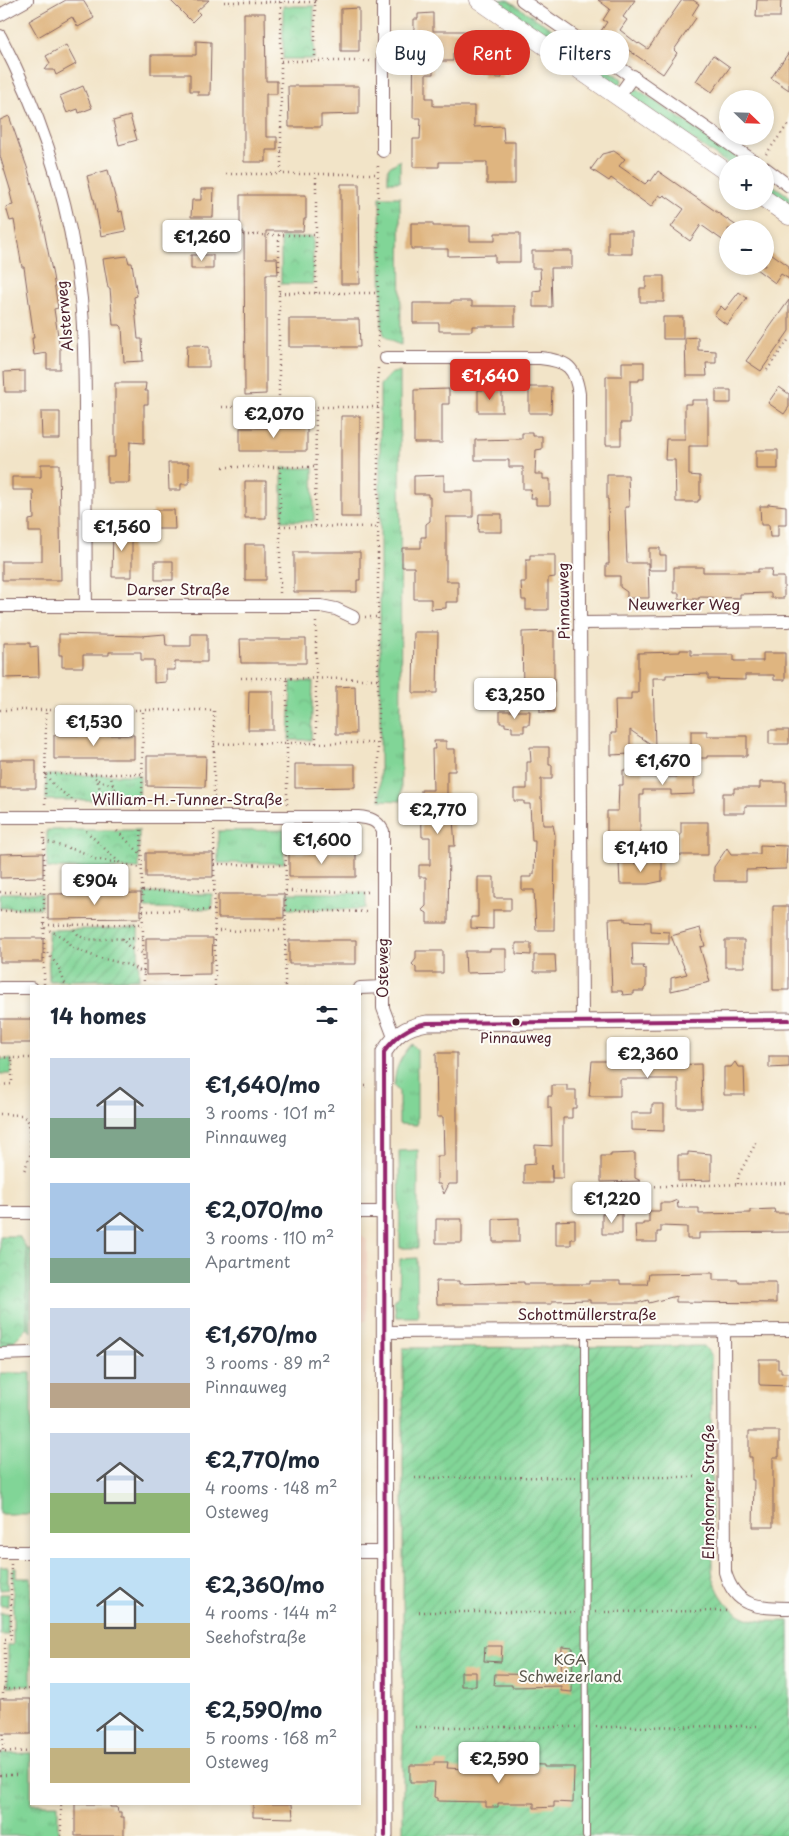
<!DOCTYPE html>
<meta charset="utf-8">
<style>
:root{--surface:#fff;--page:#f2f2f3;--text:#1f2937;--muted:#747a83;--accent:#d93025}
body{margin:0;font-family:"Playpen Sans",sans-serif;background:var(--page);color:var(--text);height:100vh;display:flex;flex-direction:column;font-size:19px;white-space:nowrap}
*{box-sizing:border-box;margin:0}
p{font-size:16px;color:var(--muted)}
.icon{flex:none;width:28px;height:28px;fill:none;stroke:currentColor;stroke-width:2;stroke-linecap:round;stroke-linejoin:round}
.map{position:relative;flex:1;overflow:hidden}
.details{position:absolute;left:30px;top:985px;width:331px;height:820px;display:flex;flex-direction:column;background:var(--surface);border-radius:0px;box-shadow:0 2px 8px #0003}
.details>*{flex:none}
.hud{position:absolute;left:376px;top:30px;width:338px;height:45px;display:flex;gap:10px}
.needle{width:32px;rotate:113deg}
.controls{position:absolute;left:719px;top:90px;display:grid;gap:10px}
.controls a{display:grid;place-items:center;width:55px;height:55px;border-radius:50%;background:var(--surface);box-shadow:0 2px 8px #0003;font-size:25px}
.price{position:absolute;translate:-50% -42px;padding:0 11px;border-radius:5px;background:#fff;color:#222;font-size:16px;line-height:32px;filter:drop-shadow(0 1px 2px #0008)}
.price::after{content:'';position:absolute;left:50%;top:30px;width:15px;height:11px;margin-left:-8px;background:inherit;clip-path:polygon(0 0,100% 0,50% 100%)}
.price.active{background:var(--accent);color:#fff}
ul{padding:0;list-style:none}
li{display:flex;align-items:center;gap:15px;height:125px;padding:0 20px}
li span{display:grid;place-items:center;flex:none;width:140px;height:100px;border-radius:0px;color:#555}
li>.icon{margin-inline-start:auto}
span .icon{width:60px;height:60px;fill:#fffc;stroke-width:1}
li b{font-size:21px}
h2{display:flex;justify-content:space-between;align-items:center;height:60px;padding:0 20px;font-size:21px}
.tag{padding:0 18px;border-radius:22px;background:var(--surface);box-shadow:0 2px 8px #0003;font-size:18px;line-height:45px}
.tag.active{background:var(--accent);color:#fff}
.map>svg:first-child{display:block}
.built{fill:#f4d3c0}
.grass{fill:url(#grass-tufts);stroke:#667a61}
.park{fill:url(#park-crowns);stroke:#667a61}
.garden{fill:url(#garden-furrows);stroke:#667a61}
.pitch{fill:#81d597;stroke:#667a61}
.building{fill:#dfb580}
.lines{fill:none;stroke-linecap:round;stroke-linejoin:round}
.service-casing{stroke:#856462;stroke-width:8}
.minor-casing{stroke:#856462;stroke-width:14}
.tertiary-casing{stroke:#856462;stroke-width:17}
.secondary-casing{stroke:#856462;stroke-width:19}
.path{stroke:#856462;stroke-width:2.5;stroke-dasharray:1 4;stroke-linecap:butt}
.service{stroke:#fff;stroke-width:6}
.minor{stroke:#fff;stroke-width:12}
.tertiary{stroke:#fff;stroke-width:15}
.secondary{stroke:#fff;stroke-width:18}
.bus-1-casing{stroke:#fdfcf7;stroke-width:8}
.bus-1{stroke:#95276e;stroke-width:4}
.bus-dot{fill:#4a1f2b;stroke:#fdfcf7;stroke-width:2}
.labels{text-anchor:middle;stroke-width:4;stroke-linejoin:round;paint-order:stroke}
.bus-label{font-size:14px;fill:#4a1f2b;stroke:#fdfcf7}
.street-label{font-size:15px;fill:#4a1f2b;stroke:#fdfcf7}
.park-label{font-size:15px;fill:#5a564b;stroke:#fdfcf7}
</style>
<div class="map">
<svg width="789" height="1836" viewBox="0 0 789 1836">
<defs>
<pattern id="grass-tufts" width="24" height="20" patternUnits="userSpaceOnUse" patternTransform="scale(1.25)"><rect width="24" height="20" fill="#81d597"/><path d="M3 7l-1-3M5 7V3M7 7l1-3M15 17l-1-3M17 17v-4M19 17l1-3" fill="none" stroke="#71b682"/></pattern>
<pattern id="park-crowns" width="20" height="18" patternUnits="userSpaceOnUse" patternTransform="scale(1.25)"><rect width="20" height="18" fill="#81d597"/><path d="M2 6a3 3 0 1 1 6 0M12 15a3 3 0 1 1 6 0" fill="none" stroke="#71b682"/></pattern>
<pattern id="garden-furrows" width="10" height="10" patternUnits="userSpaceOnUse" patternTransform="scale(1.25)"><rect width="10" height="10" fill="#81d597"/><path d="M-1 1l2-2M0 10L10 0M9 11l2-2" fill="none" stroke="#71b682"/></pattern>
</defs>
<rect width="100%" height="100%" fill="#fdfcf7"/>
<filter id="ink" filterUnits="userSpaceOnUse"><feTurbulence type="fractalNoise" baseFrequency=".02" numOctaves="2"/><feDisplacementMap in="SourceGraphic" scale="10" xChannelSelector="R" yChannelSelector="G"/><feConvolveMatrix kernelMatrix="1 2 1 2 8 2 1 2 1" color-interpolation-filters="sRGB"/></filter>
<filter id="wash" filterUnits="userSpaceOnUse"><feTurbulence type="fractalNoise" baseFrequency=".0096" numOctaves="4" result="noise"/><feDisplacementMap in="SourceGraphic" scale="20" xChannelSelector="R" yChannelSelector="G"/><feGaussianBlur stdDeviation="1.12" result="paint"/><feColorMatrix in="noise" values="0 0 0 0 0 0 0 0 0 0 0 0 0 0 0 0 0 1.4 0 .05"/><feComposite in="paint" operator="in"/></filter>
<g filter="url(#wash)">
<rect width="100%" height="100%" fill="#f2e4c8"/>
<path class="built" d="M360,1234L367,1240V1321H360Z"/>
<path class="grass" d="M491,0H508L571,42L576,50L574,54L568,53Z
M588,54L595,57L594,60L621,78L622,81L619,86L616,87L583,64L582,60Z
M633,86L744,162L745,164H728L630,96L628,92Z
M400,160V182H388V168Z
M765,180L789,196V207L765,191Z
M380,197H400L401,345C389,341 384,339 382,327Z
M400,371L401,801L380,800V385L390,374Z
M282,468H313L314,521H282Z
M46,775H140L139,800H46Z
M284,830V863H218V831Z
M145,893L212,894V909L145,908Z
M412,1044L417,1049V1125L399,1124V1092L394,1086C394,1070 401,1056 412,1044Z
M0,1059H11V1074H0Z
M418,1150V1248H400L399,1151Z
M27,1249H31V1332L27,1328Z
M417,1258L418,1317H396L394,1301L399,1295L400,1259Z
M0,1324L7,1341H14L19,1346L0,1347Z
M0,1567H8V1589L0,1590Z
M13,1567H16V1578H31V1686H8V1645H13Z
M0,1594H8V1606H0Z
M0,1613H8V1635H0Z
M31,1753V1804H58V1836H0V1754Z"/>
<path class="park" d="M283,6H314V59H283Z
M281,237H313V284H281Z
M291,681L313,682L311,740H289Z
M47,830H139V869L47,868Z
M0,893H41V908H0Z
M288,893H366V909H288Z
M0,1236H19L27,1249V1328L14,1341H0Z"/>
<path class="garden" d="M138,928L139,979L49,981L48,930Z
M704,1346L711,1355L712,1570C715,1592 730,1615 754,1620C765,1622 778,1621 789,1621V1836H403V1348Z"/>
<path class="pitch" d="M0,1373H31V1514H0Z"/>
<g id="blocks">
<path class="building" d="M66,0H83L94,18L78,27L72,17L38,37L29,21Z
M170,0H209L197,11L200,14L192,22Z
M598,0H635L623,17L627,20L620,30L638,44L639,43L648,49L682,0H693L699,4L692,15L696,18L674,50L677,53L663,74L601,31L607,22L603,20L610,9Z
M757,0H781L780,17H756Z
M359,8V51H341V9Z
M244,13H265L266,81H277V94H266V137H277V150H266V162H244Z
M433,13V31H472V53H453V61H433V74H426V98H433V106H474V127L503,126L504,142H515V184H487V162H439V167H413V139H420L421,118H413L414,19H418V14Z
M196,41L211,42L210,95H198V91H190V74H151V55H196Z
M66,45L76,64L56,75L54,70H45L50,63L46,56Z
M789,52V90L771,78Z
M483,54H507V71H502V78L483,77Z
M713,55L730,67L712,92L696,81Z
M83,86L92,108L79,113L78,109L67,113L60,96Z
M288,86H359V114L321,115V127H289Z
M9,116L28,170L42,221L53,276L58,308L54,309L60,349V369H47V353L34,355L32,338H34L24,267H22L14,220L10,221L6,207L13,205L10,193L11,192L0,156V120Z
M130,116L137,140L119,145L113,121Z
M614,151L625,159L619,166L645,184L649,180L651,181L658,171L741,229H728V244L701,225L690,241L671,227L684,209L664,195L662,197L659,195L651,207L611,178L609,181L591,169L602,154Z
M108,170L119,212L122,211L126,231L101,236L94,199H93L87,176Z
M341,184H359L360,284H341Z
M201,189H214L213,217H191L192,200H201Z
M240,195H306V219H304L303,231H266V258H277L278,274H266V394L245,395L244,232H240Z
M411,223H433V226H470V241H495V233H520V262H495V255L448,256V249H411Z
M608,231H632V254H608Z
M765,249L789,266V279L781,274L775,283L752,266H765Z
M532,251H572V268H551L552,307H533V291L541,290L540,268H532Z
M191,255H213V269H191Z
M127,256L129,263H132L137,296L134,297L138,339H142L143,361L124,362L122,327L120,325H113L110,288H108L103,259Z
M646,276H664V302H640V288H646Z
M739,292L747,298L727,325L714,315L721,306L725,310Z
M789,300V331L761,371L746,361Z
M451,301H472V306H515V326H472V331H439V323H413V303H451Z
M663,317H683V339H663Z
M289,319H359L360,347H289Z
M698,337V350L716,351V363H706L707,376H686L685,338Z
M187,345H202L204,347H209V367H186Z
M622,362H644V379H639V381H630V423H621V445H606V376H622Z
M25,371V392H5L4,372Z
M115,383H146L145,391H148V404H144V443L130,442L129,483H107V457H115Z
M529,387H552L551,413H529Z
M779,387L789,394V407L784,414L768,403Z
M449,389V404H442V443H414V390Z
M478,390H502V412H478Z
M716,390H731V403H716Z
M692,400H708V446H689V475L700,476V500H698V502H676L675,460H665L666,439H685V404H692Z
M41,412H60V439H42Z
M341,416H360V517H341Z
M240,428H307V451H240Z
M522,433H533V436H542V449L536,450L535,474H543V479H550V505H536V498H530L531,489H523V467H509V460H475V440L522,439Z
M756,450H778V469H756Z
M168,463H189V484H181V490H169Z
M41,464H59L61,580H2V561H42V532H29V520L34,519L33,490H12V477H41Z
M444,475V491H473V517H446V581H458V602H446V608L431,609V599H414V567H402V548H421V537H426V524L430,521V497H428V494H414V476Z
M607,475H628L629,507H625L627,563H648L649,598H627V592L620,587V576H606V564H609L608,499H607Z
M245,481H266V518H245Z
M768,504L786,506V525H778V537H770L769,525H761L760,506H768Z
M153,510H174L175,529H153Z
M479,514H502V532H478Z
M113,526H132V577H112Z
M245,544H266V580H245Z
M649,548H660V555H666V570H649Z
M294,552H360V580H357V592H294Z
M530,555H555V577L548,578V610H526V600H522L521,582H526V560H530Z
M155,561H173V580H155Z
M674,567H703V572H758V569H772L771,577H784V598H771V593L740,594V598L699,597V599H679V593H674Z
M554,631V712H540V688L523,689L522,632Z
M414,632H438L437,693H413Z
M59,634L141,636L165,634L166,646H191V634H207V662H175V670H166V682L154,683V660H141V652H109V655H83V667H62V655H59Z
M240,639H306V663H241Z
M4,643H30V647L38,646L39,677L4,678Z
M680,650H691V655H734V661H763V653H785V680H774V675H745V680L708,679V674L666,675V678H653L655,747L630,730V754L611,755V733H616L615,700H631V693H638V653L680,652Z
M355,686L356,734H336V687Z
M249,691H273V730H248Z
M500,711H530L529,725H524V732H512V727L505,726V723H500Z
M769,730H789V744H769Z
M691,731H707V736H747V756H707V758H694V794L671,795V790H643V795H640V841H620L619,863H607V811H618L619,785H623V770H643V777H677V747H691Z
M54,735H134V759H54Z
M434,741H446V749H455V771H447V819H453L455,846H449L448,923H427V913L422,910L426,906V877H419V865H430V837H422L421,790H433L432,749H435Z
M530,747H549V765H552V779H541V799H542L543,825H553L555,835L554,930H536L534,890H522V877H532V874H534L535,841H532L530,804H524V801H514V789H527V762H531Z
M147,756H206L205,787L147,786Z
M0,760H36V788H0Z
M295,764H355V787L295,788Z
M760,782H786V806H745V813H723V793H734V788H760Z
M681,822H708V855H679V835H681Z
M760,845L787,846L786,869L746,870V881H714V867L727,848L731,854H760Z
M43,853V877L0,878V854Z
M146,853H213V877H146Z
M289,853H356V877H289Z
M662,860V881L648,884H620L619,863L647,864V861Z
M478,877H494V898H511V910H493V929L471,928V917H478Z
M141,893V918L48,919V894Z
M218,894H284V918H218Z
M773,906H789V990H773Z
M625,918V921L651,922V931L669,932V944L632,943L633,966H644L643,968L646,969V987L644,989V991H634V994L623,995L622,991H612L609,919Z
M700,928L705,946L700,947L710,982L671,991V978L687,974L671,936Z
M0,938H43V962H0Z
M146,938H213L212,962H210V974L146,975Z
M289,940H356V964H289Z
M725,940H744V967H725Z
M516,943H531V955L516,954Z
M490,949H506V972L466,973L465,951H490Z
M416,951H443V973H416V968L412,964L416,959Z
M534,955H555L556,972H534Z
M0,1019H31V1043H0Z
M436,1053H457V1184H449L444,1194L440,1184H437V1156H444L443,1117H437Z
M769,1056H789V1067L769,1068Z
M592,1061H620V1065H642V1061H661V1063L664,1065L701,1064L702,1108H678V1079H620V1096H589Z
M735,1062L738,1067H744L745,1095H724V1067H731Z
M552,1085H567V1090H576V1108H572V1118H563V1178H552V1164V1183H524V1165L535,1164V1145L552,1146L551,1108H548V1096H552Z
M652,1104H664V1131L631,1130V1113H652Z
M688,1152L711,1154V1180L678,1181V1155H688Z
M635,1153V1178L641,1181L601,1182V1156H611V1154Z
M677,1200L678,1208H699V1214L750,1213V1210L774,1209L775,1213H789V1232L699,1233V1239H687V1227L661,1226V1232H657V1242H636L635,1225H643V1223H649V1211H660V1203H670Z
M602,1214H622V1234H602Z
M519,1218V1242H493V1219Z
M436,1219H462V1243H436Z
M575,1220V1239H571V1245H556V1221Z
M713,1273V1280H738V1282H776V1303L676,1302V1296L649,1303L648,1300L638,1303H590V1300L552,1301V1304H437L436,1281H459V1284L524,1282V1284H590V1281H620V1284H647L649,1274Z
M759,1359H778V1369H781V1373H789V1386L760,1385L759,1383Z
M749,1431H779V1457H773V1527H753L754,1480H752V1457H749Z
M485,1646H502L501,1662L484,1661Z
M562,1647L573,1648L572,1692L561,1691V1686L512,1687V1685H494L495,1674L561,1675Z
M461,1672H476V1686H461Z
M0,1699H31V1734H0Z
M434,1762H448L447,1768L482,1770H512V1764L544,1765V1767H574L573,1803L554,1802V1807L534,1808V1803H498V1807H486V1802L438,1801V1798L434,1797L435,1782H410V1765H434Z
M75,1804H110V1807H117L118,1812H121V1817H124V1836H75Z
M253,1804H292L293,1818L253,1817Z"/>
</g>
</g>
<g filter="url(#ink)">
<use href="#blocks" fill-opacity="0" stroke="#856462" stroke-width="1"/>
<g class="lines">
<g class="service-casing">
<path id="service" d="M585,1331L586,1836"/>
</g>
<g class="minor-casing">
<path id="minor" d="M383,0V151
M522,0L758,164
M0,15L27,0
M0,36C43,118 71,207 81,299C85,340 85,380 85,420C86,482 85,544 86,606
M572,65L587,45
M618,97L633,76
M765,168L789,186
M386,358H540C568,361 575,367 579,394L582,1022
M0,606H321L336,609L353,617
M580,623L789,621
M0,817H358C370,818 377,820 383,831V1008L394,1037
M0,988H31
M360,988L383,987
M360,1212H384
M0,1213H31
M724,1330L725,1572C735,1607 758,1608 789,1608
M385,1332L789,1330
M0,1354L31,1353
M0,1552H31
M360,1552H385"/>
</g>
<g class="tertiary-casing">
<path id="tertiary" d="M385,1836L384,1052C396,1034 405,1027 427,1023L789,1020"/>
</g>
<g class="secondary-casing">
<path id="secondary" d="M479,0L728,173
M765,199L789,216"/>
</g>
<path class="path" d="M315,0V61H371
M224,2H315
M281,2V174H377
M281,61H315
M281,151H286
M766,154L789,123
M226,174H281
M223,235H316
M279,235V407H378
M279,293H378
M316,293V174
M378,347V163
M378,368V804
M767,370L789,339
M222,407H279
M223,467H315
M280,467V593
M280,526L378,527
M315,526L316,407
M365,617H378
M241,678L378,679
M0,710H214V804
M316,743V620
M214,744L287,743V679
M45,774H142
M110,774L113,785L123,804
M46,775L55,787L77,803
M91,775L97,779L104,804
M98,780L113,785
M142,803L143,710
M45,804L46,710
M287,804V743H378
M141,830L144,986
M214,830L215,986
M86,831L120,863L141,868
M117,831L141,854
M44,841L79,851L90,855L94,859L120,863
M214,864L286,865
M143,891H214
M286,891L369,892
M0,892H44
M285,910L369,912
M0,911L44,910
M143,911L214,910
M44,925L143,924
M72,925C81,948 102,936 122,939L130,948L144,954
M45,928L64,938L71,947L96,957L129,965L144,973
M214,931L285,930
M122,939L143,938
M44,949L58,966L66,986
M44,984V830
M285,986L286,830
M0,1057L12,1058
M0,1085L12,1084V1058H31
M360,1086H369
M0,1114L21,1115L27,1119L29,1123L31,1153L24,1171
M738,1184V1176L757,1141
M630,1187L789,1183
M594,1477H698
M415,1478L576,1477
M419,1612H577
M595,1612L726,1611
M5,1689V1639H11V1564
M3,1699V1689H31
M415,1727H576
M596,1727L759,1726
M3,1734V1752
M0,1751L31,1752
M0,1775H16
M61,1836V1804"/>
<use href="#service" class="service"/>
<use href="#minor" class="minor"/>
<use href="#tertiary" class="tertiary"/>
<use href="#secondary" class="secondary"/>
<g class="bus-1-casing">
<path id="bus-1" d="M385,1836L384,1052C396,1036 407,1027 427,1023L789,1020"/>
</g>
<use href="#bus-1" class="bus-1"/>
</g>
</g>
<circle class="bus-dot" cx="516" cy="1022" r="4.5"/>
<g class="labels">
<g class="bus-label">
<text x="516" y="1043">Pinnauweg</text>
</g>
<g class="street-label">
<text transform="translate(65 316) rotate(-95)" y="5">Alsterweg</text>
<text x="178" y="595">Darser Straße</text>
<text transform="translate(564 601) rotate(-91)" y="5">Pinnauweg</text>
<text x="684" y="610">Neuwerker Weg</text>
<text x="187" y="805">William-H.-Tunner-Straße</text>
<text transform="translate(383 968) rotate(-90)" y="5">Osteweg</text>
<text x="587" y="1320">Schottmüllerstraße</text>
<text transform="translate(709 1492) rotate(-90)" y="5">Elmshorner Straße</text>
</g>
<g class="park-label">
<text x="570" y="1665">KGA<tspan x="570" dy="17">Schweizerland</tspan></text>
</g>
</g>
</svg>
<div class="controls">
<a><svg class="needle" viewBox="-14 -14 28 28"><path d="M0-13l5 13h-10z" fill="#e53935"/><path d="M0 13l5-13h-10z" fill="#747a83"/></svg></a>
<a>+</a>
<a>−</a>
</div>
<b class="price" style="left:202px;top:262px">€1,260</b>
<b class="price active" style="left:490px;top:401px">€1,640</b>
<b class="price" style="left:274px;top:439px">€2,070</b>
<b class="price" style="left:122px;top:552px">€1,560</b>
<b class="price" style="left:515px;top:720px">€3,250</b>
<b class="price" style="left:94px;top:747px">€1,530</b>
<b class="price" style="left:663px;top:786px">€1,670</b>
<b class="price" style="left:438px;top:835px">€2,770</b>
<b class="price" style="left:322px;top:865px">€1,600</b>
<b class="price" style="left:641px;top:873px">€1,410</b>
<b class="price" style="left:95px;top:906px">€904</b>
<b class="price" style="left:648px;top:1079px">€2,360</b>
<b class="price" style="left:612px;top:1224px">€1,220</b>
<b class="price" style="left:499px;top:1784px">€2,590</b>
<div class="hud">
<a class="tag">Buy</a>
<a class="tag active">Rent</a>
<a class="tag">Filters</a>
</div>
<section class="details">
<h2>14 homes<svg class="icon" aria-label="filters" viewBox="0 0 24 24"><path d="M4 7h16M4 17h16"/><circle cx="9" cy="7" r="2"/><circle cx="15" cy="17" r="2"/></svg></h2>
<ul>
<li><span style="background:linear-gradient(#c9d6e8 60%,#7fa58c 0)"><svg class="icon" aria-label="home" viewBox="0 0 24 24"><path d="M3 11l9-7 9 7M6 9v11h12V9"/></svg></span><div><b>€1,640/mo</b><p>3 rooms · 101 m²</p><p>Pinnauweg</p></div></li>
<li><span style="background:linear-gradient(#a9c7e8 75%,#7fa58c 0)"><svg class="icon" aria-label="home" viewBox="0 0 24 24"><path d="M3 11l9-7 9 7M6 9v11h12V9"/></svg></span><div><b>€2,070/mo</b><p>3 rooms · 110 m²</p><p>Apartment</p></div></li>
<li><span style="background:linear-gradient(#c9d6e8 75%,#b9a48a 0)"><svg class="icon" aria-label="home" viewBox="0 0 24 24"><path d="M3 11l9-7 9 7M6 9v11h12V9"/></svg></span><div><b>€1,670/mo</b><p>3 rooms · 89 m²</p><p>Pinnauweg</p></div></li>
<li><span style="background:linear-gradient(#c9d6e8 60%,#8fb573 0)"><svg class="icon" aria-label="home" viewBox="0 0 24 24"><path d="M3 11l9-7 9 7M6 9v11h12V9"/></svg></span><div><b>€2,770/mo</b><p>4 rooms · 148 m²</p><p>Osteweg</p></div></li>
<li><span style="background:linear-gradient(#bfe0f5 65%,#c2b280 0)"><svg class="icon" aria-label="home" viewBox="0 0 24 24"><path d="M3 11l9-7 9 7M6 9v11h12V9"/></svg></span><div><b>€2,360/mo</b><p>4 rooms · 144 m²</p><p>Seehofstraße</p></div></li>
<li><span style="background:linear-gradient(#bfe0f5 65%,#c2b280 0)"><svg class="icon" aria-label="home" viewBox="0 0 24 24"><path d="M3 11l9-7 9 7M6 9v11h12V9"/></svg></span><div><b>€2,590/mo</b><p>5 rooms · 168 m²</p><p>Osteweg</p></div></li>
</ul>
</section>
</div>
